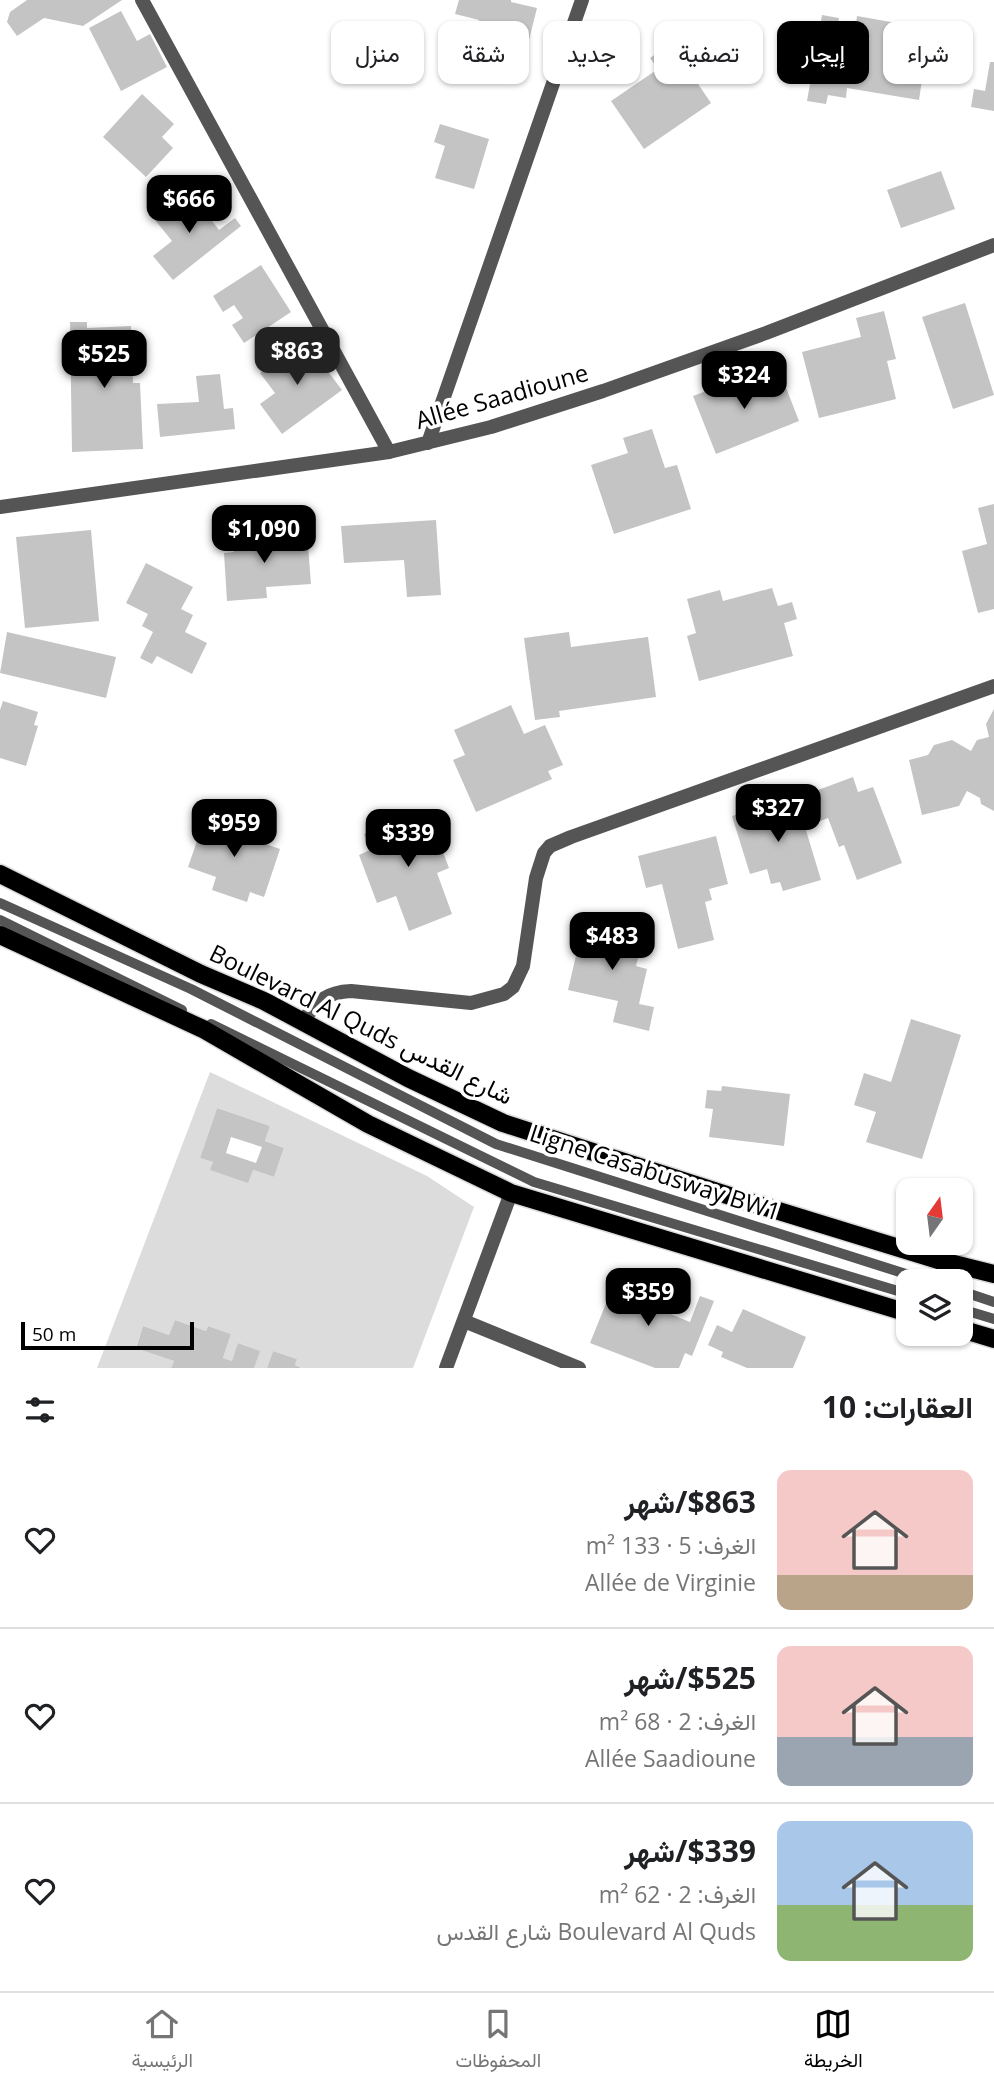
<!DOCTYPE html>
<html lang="ar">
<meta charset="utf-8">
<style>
:root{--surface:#fff;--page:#f2f2f2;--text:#202124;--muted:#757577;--line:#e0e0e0;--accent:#000}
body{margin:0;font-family:"Open Sans",Vazirmatn,sans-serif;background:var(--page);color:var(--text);direction:rtl;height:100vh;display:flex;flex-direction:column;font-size:26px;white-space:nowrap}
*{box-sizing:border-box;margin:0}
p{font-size:23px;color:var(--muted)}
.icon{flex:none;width:38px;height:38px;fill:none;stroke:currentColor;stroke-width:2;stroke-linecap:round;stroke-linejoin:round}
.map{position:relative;height:1368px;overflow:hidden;direction:ltr}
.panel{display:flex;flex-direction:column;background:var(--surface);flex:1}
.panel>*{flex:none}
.banner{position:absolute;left:21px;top:21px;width:952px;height:63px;direction:rtl;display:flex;gap:14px}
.needle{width:46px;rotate:14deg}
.controls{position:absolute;left:896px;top:1178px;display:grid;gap:14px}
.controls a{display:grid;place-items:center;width:77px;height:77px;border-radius:14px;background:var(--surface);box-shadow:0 2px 5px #0004;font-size:35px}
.scale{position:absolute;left:21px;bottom:18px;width:173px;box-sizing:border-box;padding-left:7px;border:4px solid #000;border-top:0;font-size:19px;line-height:24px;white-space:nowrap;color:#000;-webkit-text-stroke:5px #fff;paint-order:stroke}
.price{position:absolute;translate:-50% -60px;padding:0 16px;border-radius:14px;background:var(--accent);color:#fff;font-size:23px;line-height:46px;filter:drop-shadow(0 2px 4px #0008)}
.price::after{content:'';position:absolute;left:50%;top:42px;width:21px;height:16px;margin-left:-10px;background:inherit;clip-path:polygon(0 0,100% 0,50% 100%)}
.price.on{background:#222;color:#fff}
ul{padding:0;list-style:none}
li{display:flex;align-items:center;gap:21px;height:175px;padding:0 21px}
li+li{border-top:2px solid var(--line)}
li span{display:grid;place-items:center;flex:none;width:196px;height:140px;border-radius:14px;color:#555}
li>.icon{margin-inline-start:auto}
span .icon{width:84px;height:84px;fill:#fffc;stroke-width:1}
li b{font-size:30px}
h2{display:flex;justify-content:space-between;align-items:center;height:84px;padding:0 21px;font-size:30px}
.chip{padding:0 24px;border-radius:14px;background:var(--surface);box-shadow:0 2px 5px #0004;font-size:24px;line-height:63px}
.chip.on{background:var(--accent);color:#fff}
.tabs{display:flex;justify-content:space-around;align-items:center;height:98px;border-top:2px solid var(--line);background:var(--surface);font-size:19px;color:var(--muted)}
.tabs a{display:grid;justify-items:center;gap:4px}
.tabs .on{color:var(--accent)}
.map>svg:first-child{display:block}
.garden{fill:#dcdcdc;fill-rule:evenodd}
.building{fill:#c4c4c4;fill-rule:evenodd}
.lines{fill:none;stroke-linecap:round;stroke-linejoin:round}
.primary-casing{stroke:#dbdbdb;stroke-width:21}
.service{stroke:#555;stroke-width:10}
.minor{stroke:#555;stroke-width:14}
.primary{stroke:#000;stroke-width:18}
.labels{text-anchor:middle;stroke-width:7;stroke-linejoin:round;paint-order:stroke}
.street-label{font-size:24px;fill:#000;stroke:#fff}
</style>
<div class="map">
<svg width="994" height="1368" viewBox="0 0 994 1368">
<rect width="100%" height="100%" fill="#fff"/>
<path class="garden" d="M210,1072L427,1176L474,1207L413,1368H303L295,1365L297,1359L273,1351L267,1368H254L259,1351L239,1343L232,1361L223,1358L231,1334L208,1326L206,1331L175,1320L169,1335L143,1326L136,1347L174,1361L171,1368H97ZM217,1108L270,1126L265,1141L284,1148L274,1177L253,1170L211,1169L213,1162L200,1158Z"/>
<path class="building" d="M27,0H122L83,26L44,18L17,36L7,22L10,12Z
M459,0H511V2L537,8L525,56L473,44L479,20L455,14Z
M121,11L137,41L150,34L167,67L121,91L89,28Z
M822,15L839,18L836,35L854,38L857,16L948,32L939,83L922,80L919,100L847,88L846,98L828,95L826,104L807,101Z
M681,36L704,70L694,78L711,103L644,149L611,101L658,69L650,58Z
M990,62H994V111L971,107L974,89L985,91Z
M142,94L174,124L162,137L173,148L146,177L103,137Z
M440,124L489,139L474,189L435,178L445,146L434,142Z
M941,171L955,209L901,228L887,190Z
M190,192L219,230L235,218L241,226L173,280L153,256L172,241L155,220Z
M261,265L291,312L244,343L232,325L243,318L234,305L223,312L213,296Z
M965,303L994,395L953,409L922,317Z
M884,311L896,359L887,361L896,399L819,418L802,352L861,337L856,318Z
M70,322H87V328L131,326L133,383H140L143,449L72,452Z
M305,341L342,390L282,434L260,404L275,393L260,373Z
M761,370L769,391L785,385L799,421L716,454L693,396Z
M220,374L224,409L233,408L235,429L160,437L157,404L199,402L196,376Z
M652,429L665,468L677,465L691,509L614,534L591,465L628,453L623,438Z
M994,504V609L978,613L962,551L987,544L978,508Z
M436,520L441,595L407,597L404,560L344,563L341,526Z
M91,530L99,621L25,628L16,537Z
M290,530V547L308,545L311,584L266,587L267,598L227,601L224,553L234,552L233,534Z
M146,563L193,587L181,609L193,615L185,632L207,643L192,674L157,656L152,664L140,658L153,632L142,626L148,614L126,603Z
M772,588L778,606L792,602L797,619L784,623L793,656L699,681L687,636L696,633L687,599L720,590L723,601Z
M7,632L116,657L106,698L0,673Z
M569,632L571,647L648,637L656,697L559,711L560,717L535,720L524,638Z
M3,701L38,712L34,725L38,726L26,766L0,758V710Z
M511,705L524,734L545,725L563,765L548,771L552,779L476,812L453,760L465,755L454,730Z
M994,709V811L981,804L980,798L967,791L959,806L922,815L909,760L928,755L934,745L952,740L971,751L977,740L989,737L986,724Z
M853,777L858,792L873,787L902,863L857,880L844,845L839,847L828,818L813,824L802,796Z
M796,797L821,880L783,891L780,882L771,884L767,869L750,874L732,816Z
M427,810L449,868L437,873L452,914L409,931L396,896L377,903L359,855L370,850L364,834Z
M232,814L247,819L242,836L280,849L264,897L250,892L247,902L212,890L216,877L188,867L205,818L228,826Z
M716,836L728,884L709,889L712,900L705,902L714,940L678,949L662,884L646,888L638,856Z
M584,921L644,935L636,966L647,969L639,1004L654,1007L649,1031L613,1022L618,1001L568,990Z
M911,1019L961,1035L922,1159L866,1142L876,1112L854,1105L864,1073L891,1082Z
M722,1086L790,1094L784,1146L709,1137L713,1109L705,1108L707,1090L721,1091Z
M217,1108L270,1126L265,1141L284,1148L274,1177L253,1170L248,1183L210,1170L213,1162L200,1158ZM231,1137L262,1147L256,1163L226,1153Z
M615,1281L672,1303L668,1313L690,1322L700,1296L714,1301L692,1356L685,1353L679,1368H655L590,1343Z
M743,1309L806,1337L793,1368H747L721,1357L723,1352L708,1345L717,1325L732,1332Z
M175,1320L206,1331L208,1326L231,1334L223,1358L232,1361L238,1343L260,1351L254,1368H171L174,1361L136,1348L143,1326L169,1335Z
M273,1351L297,1359L295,1365L302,1368H267Z"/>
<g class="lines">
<g class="primary-casing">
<path id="primary" d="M0,874L201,974L264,1001L408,1078L503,1123L730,1196L938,1260L994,1274
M0,935L203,1029L368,1124L511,1193L908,1313
M961,1329L994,1339"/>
</g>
<path class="service" d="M0,903L191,989L496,1144L928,1281
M0,920L182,1010
M211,1024L534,1182L908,1294
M961,1291L994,1302
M961,1309L994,1319"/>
<path class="minor" d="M142,0L389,452
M428,443L582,0
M0,507L389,452L491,427L603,391L766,333L994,245
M304,1021C315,1001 328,992 351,991L471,1003L504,994L513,987L523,966L536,878L544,853L550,846L571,837L994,686
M464,1321L579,1368
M446,1368L511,1193"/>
<use href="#primary" class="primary"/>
</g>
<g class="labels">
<g class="street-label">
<text transform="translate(502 397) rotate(-16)" y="8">Allée Saadioune</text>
<text transform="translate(361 1025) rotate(26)" y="8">Boulevard Al Quds شارع القدس</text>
<text transform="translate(655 1173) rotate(18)" y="8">Ligne Casabusway BW1</text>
</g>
</g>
</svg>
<div class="controls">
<a><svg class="needle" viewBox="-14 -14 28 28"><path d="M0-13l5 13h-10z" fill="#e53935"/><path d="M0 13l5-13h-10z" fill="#757577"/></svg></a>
<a><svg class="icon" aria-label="layers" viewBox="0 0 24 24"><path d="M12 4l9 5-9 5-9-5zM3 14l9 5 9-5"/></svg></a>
</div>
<div class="scale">50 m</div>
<b class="price" style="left:189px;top:235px">$666</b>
<b class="price on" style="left:297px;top:387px">$863</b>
<b class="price" style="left:104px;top:390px">$525</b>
<b class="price" style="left:744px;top:411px">$324</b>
<b class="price" style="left:264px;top:565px">$1,090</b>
<b class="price" style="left:778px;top:844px">$327</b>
<b class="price" style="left:234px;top:859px">$959</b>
<b class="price" style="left:408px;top:869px">$339</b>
<b class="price" style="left:612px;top:972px">$483</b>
<b class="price" style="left:648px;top:1328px">$359</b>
<div class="banner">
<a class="chip">شراء</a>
<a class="chip on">إيجار</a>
<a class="chip">تصفية</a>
<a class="chip">جديد</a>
<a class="chip">شقة</a>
<a class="chip">منزل</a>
</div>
</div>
<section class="panel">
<h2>العقارات: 10<svg class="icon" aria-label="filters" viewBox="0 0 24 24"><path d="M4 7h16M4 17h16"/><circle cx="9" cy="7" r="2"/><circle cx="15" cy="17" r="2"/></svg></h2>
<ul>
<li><span style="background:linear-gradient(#f6c9c9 75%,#b9a48a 0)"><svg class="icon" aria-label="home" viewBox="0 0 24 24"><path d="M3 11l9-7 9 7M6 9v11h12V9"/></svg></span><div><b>$863/شهر</b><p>الغرف: 5 · 133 m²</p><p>Allée de Virginie</p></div><svg class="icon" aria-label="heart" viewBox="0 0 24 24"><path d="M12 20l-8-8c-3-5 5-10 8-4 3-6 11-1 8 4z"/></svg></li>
<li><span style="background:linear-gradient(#f6c9c9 65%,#9aa5b1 0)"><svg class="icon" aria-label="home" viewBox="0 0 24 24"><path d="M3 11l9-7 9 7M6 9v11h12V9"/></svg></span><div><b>$525/شهر</b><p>الغرف: 2 · 68 m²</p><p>Allée Saadioune</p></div><svg class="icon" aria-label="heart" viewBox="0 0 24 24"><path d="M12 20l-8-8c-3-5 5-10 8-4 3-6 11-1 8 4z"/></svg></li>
<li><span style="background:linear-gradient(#a9c7e8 60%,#8fb573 0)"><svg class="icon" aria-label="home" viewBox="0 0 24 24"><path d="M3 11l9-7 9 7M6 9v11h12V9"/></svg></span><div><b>$339/شهر</b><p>الغرف: 2 · 62 m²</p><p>Boulevard Al Quds شارع القدس</p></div><svg class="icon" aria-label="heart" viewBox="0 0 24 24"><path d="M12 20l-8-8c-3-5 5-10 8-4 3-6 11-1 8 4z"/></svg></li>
</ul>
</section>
<nav class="tabs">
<a class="on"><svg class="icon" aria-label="map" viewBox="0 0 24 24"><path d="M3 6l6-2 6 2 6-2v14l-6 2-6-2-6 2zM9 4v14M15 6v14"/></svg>الخريطة</a>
<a><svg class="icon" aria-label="saved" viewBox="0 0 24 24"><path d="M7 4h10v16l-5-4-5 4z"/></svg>المحفوظات</a>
<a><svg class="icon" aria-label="home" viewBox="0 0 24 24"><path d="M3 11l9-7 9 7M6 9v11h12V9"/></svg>الرئيسية</a>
</nav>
